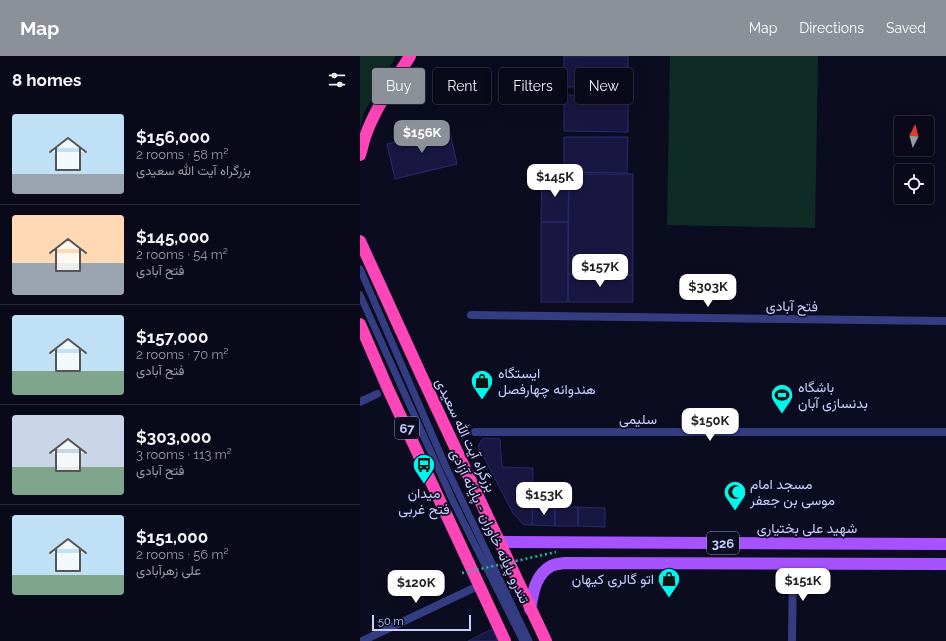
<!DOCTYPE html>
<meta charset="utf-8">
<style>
:root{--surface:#090919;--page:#171726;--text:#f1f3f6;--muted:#999aa2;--line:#292a38;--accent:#8c9099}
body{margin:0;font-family:Raleway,Vazirmatn,sans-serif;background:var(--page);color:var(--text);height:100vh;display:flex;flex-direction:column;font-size:15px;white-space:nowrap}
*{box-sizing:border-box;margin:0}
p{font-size:13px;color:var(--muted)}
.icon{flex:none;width:22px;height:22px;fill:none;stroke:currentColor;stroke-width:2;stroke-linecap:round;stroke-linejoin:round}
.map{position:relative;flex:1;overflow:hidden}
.sheet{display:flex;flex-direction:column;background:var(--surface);width:360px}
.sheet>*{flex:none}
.guide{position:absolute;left:12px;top:12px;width:380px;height:36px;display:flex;gap:8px}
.needle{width:26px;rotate:6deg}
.buttons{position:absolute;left:534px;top:60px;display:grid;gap:8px}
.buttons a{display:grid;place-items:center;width:40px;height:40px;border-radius:4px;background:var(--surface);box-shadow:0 4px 16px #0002,0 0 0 1px var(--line);font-size:20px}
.scale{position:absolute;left:12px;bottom:10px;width:99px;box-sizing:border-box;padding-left:4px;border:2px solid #cbcdff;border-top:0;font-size:11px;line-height:14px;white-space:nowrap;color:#cbcdff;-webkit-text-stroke:3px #0c0c21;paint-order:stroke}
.price{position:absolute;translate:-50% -34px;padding:0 9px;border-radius:8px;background:#fff;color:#222;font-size:13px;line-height:26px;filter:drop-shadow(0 1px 2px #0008)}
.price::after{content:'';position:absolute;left:50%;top:24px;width:12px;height:9px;margin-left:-6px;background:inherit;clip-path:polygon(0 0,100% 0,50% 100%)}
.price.selected{background:var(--accent);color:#fff}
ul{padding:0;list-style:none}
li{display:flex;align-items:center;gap:12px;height:100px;padding:0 12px}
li+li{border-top:1px solid var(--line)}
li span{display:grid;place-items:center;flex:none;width:112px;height:80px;border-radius:4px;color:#555}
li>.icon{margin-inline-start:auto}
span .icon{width:48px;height:48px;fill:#fffc;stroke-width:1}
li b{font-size:17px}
h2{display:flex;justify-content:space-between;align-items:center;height:48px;padding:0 12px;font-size:17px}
.chip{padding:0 14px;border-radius:4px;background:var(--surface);box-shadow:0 4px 16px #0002,0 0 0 1px var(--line);font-size:14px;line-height:36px}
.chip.selected{background:var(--accent);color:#fff}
header{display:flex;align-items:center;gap:24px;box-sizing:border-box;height:56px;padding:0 20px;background:var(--accent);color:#fff}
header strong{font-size:19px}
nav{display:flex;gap:22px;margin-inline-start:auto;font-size:14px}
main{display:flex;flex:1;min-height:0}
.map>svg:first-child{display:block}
.green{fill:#0f2b26}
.building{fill:#191742;stroke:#2c2870}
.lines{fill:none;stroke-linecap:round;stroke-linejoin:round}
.lane{stroke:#343d82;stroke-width:7}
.street{stroke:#343d82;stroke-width:8}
.primary{stroke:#a652ff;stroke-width:12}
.highway{stroke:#ff46b9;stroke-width:12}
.path-bridge{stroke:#28b799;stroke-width:2.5;stroke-dasharray:2 3;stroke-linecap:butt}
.labels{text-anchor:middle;stroke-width:3.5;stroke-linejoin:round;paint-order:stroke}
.shield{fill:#0c0c21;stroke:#9293bc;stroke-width:1}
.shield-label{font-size:13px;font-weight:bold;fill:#cbcdff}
.street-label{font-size:14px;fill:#cbcdff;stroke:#0c0c21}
.poi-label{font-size:14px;fill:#cbcdff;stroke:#0c0c21;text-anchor:start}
</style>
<header>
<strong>Map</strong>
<nav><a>Map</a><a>Directions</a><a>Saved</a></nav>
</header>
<main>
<section class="sheet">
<h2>8 homes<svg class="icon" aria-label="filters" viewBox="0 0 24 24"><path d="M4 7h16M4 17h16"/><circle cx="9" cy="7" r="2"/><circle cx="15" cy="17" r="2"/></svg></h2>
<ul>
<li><span style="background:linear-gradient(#bfe0f5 75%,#9aa5b1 0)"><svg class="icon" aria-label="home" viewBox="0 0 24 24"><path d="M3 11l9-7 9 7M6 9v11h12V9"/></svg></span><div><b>$156,000</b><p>2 rooms · 58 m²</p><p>بزرگراه آیت الله سعیدی</p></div></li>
<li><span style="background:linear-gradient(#ffd9b3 60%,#9aa5b1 0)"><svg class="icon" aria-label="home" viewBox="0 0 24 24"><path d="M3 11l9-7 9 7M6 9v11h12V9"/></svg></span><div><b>$145,000</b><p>2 rooms · 54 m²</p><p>فتح آبادی</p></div></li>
<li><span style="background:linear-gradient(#bfe0f5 70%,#7fa58c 0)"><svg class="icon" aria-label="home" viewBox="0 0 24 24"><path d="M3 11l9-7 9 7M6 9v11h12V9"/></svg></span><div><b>$157,000</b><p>2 rooms · 70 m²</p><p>فتح آبادی</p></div></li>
<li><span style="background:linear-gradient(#c9d6e8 65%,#7fa58c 0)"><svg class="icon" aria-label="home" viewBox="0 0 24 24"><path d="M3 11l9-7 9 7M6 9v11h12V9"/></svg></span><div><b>$303,000</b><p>3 rooms · 113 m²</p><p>فتح آبادی</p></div></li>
<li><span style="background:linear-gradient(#bfe0f5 75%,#7fa58c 0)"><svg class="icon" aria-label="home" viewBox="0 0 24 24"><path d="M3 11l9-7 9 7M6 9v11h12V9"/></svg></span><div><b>$151,000</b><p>2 rooms · 56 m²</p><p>علی زهرآبادی</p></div></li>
</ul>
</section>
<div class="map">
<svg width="586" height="585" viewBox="0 0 586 585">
<rect width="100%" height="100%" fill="#0c0c21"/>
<path class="green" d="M0,0H36L4,56L0,72Z
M310,0H458L455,172L307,169Z"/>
<path class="building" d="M204,0H268V31H204Z
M204,39L268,40V76L204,75Z
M89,73L97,108L35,123L27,88Z
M204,81H268L267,117L204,116Z
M182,117L209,118L208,166H181Z
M209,118H273V219L208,218Z
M181,166H208V246H181Z
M208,218L273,219V246H208Z
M123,382L140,383L142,411L173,412L172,469H164L153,457L118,390Z
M173,450L195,451V470L172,469Z
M195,451H218V470H195Z
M218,451L245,452V471L218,470Z
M132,573L138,585H108Z"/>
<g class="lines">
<path class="lane" d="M0,213L86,411L169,585
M0,239L93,445L163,585"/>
<path class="street" d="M111,259L586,265
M0,346L17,338
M115,376H586
M2,585L120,529
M432,585L433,508"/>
<path class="primary" d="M140,486L586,488
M170,553C173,537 175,519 191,510C195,508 200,508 204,507L586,508"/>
<path class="highway" d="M0,99C2,93 3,87 5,81C15,52 34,26 50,0
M0,185L62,321L186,585
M0,268L28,333L145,585"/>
<path class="path-bridge" d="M102,517L196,496"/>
</g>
<defs>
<g id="shop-pin" transform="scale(1.15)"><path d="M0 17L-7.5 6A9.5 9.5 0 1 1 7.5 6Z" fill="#00f6eb" stroke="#0c0c21"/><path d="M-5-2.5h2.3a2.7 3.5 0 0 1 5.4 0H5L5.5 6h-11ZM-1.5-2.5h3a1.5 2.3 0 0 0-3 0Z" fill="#111"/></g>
<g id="stadium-pin" transform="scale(1.15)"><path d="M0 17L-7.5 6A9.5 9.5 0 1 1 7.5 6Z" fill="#00f6eb" stroke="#0c0c21"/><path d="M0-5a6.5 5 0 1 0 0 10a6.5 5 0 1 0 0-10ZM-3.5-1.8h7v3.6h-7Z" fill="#111"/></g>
<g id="bus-pin" transform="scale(1.15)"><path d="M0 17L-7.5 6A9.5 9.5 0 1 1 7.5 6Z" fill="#00f6eb" stroke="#0c0c21"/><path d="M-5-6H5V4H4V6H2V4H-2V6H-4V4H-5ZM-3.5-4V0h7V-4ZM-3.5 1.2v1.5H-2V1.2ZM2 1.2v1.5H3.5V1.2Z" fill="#111"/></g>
<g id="mosque-pin" transform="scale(1.15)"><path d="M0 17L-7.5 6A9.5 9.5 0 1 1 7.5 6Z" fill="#00f6eb" stroke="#0c0c21"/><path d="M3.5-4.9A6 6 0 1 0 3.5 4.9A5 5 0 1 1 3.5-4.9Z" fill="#111"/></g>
</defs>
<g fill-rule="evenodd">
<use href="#shop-pin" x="122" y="325"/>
<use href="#stadium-pin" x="422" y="339"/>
<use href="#bus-pin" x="64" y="409"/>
<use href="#mosque-pin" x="375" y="436"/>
<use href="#shop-pin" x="309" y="523"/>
</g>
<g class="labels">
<g class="shield">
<rect x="35" y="361" width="24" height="22" rx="3"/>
<rect x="347" y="476" width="32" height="22" rx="3"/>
</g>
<g class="shield-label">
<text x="47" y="377">67</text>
<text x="363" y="492">326</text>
</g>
<g class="street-label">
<text transform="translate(432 250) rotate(1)" y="5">فتح آبادی</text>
<text x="278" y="368">سلیمی</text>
<text transform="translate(106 379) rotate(65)" y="5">بزرگراه آیت الله سعیدی</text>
<text transform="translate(130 470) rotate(65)" y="5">تندرو پایانه خاوران - پایانه آزادی</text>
<text x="447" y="477">شهید علی بختیاری</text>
</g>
<g class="poi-label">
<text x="138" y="322">ایستگاه<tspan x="138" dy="16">هندوانه چهارفصل</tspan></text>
<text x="438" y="336">باشگاه<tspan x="438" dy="16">بدنسازی آبان</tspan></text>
<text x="390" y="433">مسجد امام<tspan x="390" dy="16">موسی بن جعفر</tspan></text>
<text x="64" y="442" text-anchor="middle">میدان<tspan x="64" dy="16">فتح غربی</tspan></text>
<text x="294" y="528" text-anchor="end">اتو گالری کیهان</text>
</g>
</g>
</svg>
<div class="buttons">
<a><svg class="needle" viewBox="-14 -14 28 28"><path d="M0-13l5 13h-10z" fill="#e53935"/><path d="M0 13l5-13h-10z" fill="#999aa2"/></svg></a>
<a><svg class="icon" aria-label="locate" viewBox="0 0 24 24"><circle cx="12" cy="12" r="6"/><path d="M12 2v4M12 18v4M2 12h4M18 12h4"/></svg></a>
</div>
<div class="scale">50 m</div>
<b class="price selected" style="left:62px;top:98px">$156K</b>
<b class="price" style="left:195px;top:142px">$145K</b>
<b class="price" style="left:240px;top:232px">$157K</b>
<b class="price" style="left:348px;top:252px">$303K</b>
<b class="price" style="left:350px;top:386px">$150K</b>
<b class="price" style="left:184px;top:460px">$153K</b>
<b class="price" style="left:443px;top:546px">$151K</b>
<b class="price" style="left:56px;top:548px">$120K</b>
<div class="guide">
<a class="chip selected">Buy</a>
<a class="chip">Rent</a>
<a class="chip">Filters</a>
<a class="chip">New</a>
</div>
</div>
</main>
